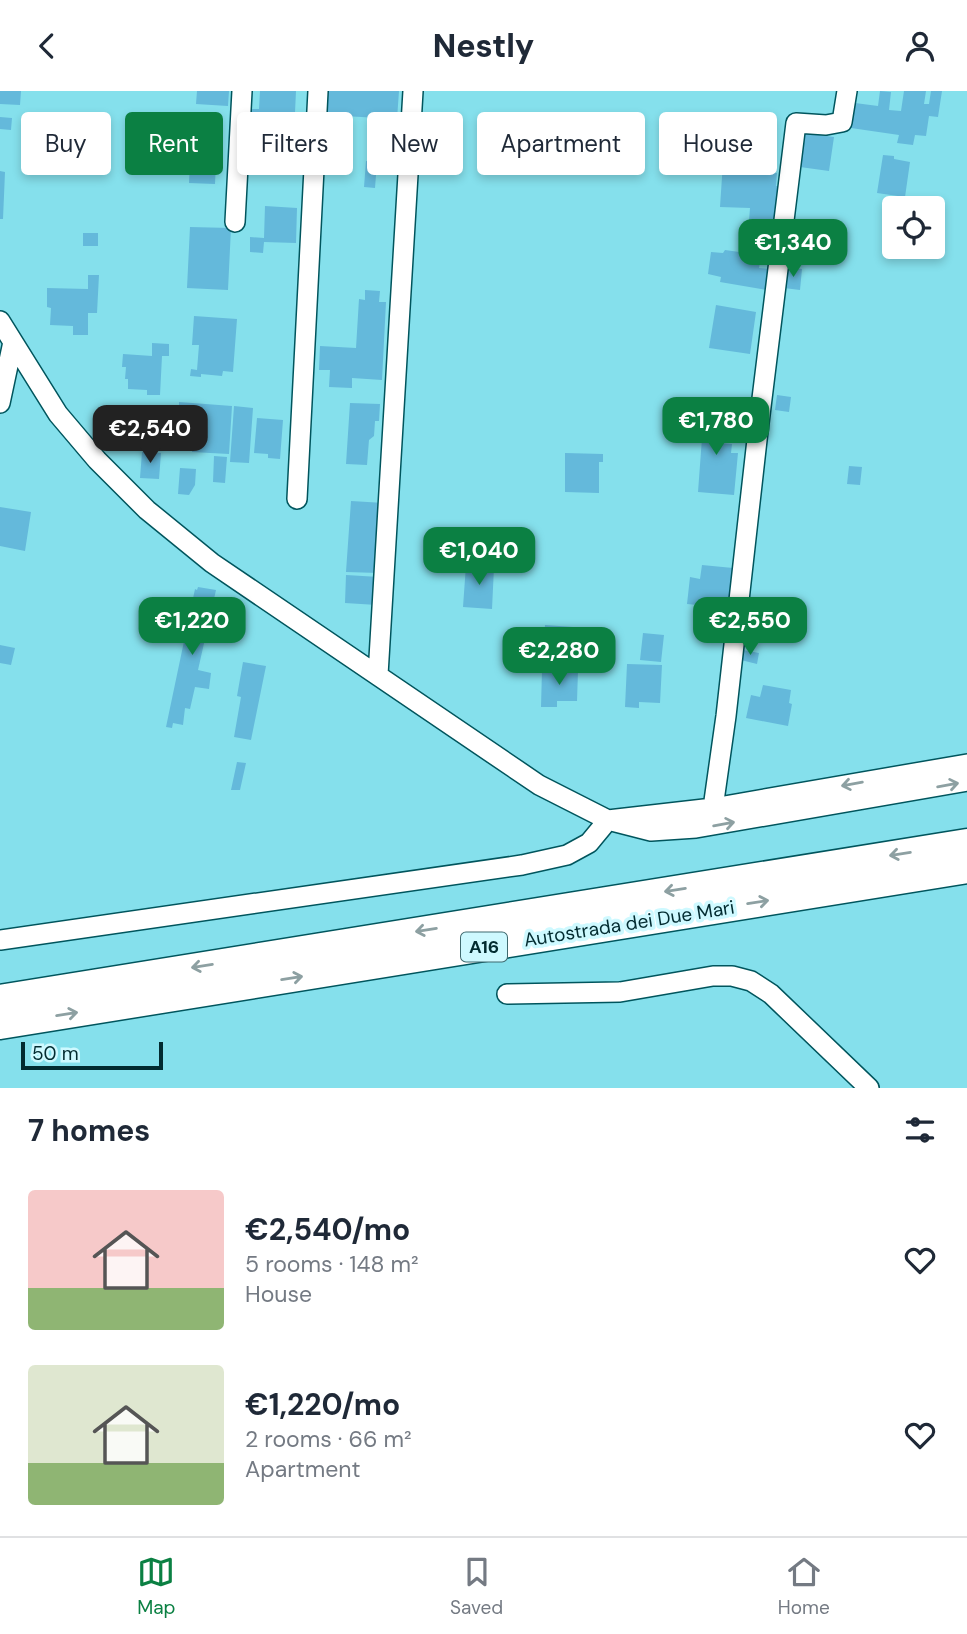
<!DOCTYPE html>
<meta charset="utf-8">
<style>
:root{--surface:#fff;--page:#f2f2f3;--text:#1f2937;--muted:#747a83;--line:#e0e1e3;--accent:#0b8043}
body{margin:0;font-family:"DM Sans",sans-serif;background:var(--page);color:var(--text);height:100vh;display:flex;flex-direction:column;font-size:26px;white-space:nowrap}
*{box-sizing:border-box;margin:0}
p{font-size:23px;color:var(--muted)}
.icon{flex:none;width:38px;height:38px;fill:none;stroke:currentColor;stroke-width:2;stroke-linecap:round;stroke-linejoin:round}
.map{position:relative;height:997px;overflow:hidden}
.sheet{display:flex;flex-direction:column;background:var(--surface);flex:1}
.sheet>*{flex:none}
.guide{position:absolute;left:21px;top:21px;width:926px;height:63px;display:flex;gap:14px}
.fabs{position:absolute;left:882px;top:105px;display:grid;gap:14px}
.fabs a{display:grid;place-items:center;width:63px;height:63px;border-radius:7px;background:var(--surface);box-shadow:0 4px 10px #0003;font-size:35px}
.scale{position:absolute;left:21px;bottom:18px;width:142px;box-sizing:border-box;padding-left:7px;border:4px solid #022b30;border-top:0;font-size:19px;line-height:24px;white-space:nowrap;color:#022b30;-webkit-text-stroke:5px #cef9ff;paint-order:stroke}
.price{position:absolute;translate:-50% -60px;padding:0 16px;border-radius:14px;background:var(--accent);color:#fff;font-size:23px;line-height:46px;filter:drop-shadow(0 2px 4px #0008)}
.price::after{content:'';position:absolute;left:50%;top:42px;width:21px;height:16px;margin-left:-10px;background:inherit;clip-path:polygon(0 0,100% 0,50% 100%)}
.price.active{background:#222;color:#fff}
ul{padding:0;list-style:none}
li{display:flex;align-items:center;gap:21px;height:175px;padding:0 28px}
li span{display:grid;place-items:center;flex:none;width:196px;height:140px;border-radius:7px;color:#555}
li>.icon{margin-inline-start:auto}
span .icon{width:84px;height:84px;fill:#fffc;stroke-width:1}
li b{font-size:30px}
h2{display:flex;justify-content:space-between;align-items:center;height:84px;padding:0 28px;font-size:30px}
.chip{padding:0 24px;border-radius:7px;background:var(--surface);box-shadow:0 4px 10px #0003;font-size:24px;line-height:63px}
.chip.active{background:var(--accent);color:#fff}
header{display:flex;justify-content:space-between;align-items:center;height:91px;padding:0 28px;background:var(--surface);font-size:32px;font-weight:800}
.dock{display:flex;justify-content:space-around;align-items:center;height:98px;border-top:2px solid var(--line);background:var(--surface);font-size:19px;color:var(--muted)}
.dock a{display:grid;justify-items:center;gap:4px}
.dock .active{color:var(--accent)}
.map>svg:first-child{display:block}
.building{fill:#64b9db}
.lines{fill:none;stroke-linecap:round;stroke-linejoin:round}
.minor-casing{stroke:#00555d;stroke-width:22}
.highway-casing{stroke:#00555d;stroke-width:31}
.minor{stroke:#fff;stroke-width:19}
.highway{stroke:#fff;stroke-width:28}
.oneway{stroke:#8da0a2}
.labels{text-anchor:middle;stroke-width:7;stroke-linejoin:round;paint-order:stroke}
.shield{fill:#cef9ff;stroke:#3f696e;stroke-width:2}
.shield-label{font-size:18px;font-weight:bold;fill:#022b30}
.street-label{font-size:19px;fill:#022b30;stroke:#cef9ff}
</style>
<header><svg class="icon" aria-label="back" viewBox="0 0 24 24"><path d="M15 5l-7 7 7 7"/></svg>Nestly<svg class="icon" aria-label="person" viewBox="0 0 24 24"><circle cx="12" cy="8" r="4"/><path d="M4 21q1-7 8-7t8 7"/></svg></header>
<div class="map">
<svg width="967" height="997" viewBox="0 0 967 997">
<rect width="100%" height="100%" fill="#85e0ec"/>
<path class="building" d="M0,0H21L20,14L0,13Z
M197,0H229L228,15L196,13Z
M260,0H296L293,64L246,62L248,18H259Z
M327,0H399L397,28L326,24Z
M880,0L891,1L889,19L901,20L904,0H926L924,13H929L931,0H942L938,26L929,25L926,45L915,44L913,54L897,52L899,44L851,37L855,12L878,15Z
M0,26L12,27L11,39L0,38Z
M192,36L208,37L207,50H217L215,93L189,92L190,70H180L181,51L192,52Z
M804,42L834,46L829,80L800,76Z
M883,64L894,65V68L910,71L905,106L877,102Z
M366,70L377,71L375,97L364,96Z
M723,71L755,73L754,78L769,79L768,82H777L776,95H778L776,131L749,130L750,117L720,116Z
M0,80L5,81L3,128H0Z
M265,115L297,117L296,152L264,151L263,162L250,161V146L264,147Z
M190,136L231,137L228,199L187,197Z
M83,142H98V155H83Z
M725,159L761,164L759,177L770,178L767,199L720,191L721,186L708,183L711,161L723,162Z
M786,176L802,178L800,199L784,197Z
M88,184H99L97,222H88V244H73V235L50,234L51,217L47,216V197L88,198Z
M365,199L380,200L379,211H386L382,289L352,287V297L329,296L330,279H319L320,255L356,257L359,208L365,209Z
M716,214L756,221L750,263L709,257Z
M194,225L237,228L233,281L223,280L222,285L201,283V286L190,285L191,278L197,279L199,254H192Z
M152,252L169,253V265H162L160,304H147V299L128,298V288H125L126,276H122L123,263L152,265Z
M777,304L791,306L789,321L775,319Z
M179,311L232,315L229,363L192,361L194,326L179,325Z
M350,312L380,313L379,330H375L374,345L369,349L367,374L346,373Z
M234,315L253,317L249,372L230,371Z
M257,327L283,329L280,368L268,367V363L254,362Z
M688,330L753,336L752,343L719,341L718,352L732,353L731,362H738L734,404L698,401L702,347L687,346Z
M142,361L161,362L159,388L140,387Z
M565,362L603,363V371H599V402L565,401Z
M214,365L227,366L225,392L213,391Z
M849,375L862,376L860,394L847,393Z
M180,377L196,378L195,394L189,404L178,403Z
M351,410L384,412L379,482L346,481Z
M0,416L31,421L25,460L0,455Z
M466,474L494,476L492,518L463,516Z
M702,474L733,477L729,517L687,513L690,486L700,488Z
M346,484L379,486L377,514L345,512Z
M198,496L216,499L198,579L211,582L209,598L195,596L190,618L185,617L183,634L173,632L172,637L166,636L195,498L197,499Z
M545,534L573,536L572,552L544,550Z
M643,542L664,544L661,571L640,569Z
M543,553L562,554V569L542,568Z
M0,554L15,557L11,574L0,572Z
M743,559L759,562L757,573L741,569Z
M243,571L266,575L251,649L234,646L241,606L237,605Z
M627,573L662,574L660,612L639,611V617L625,616Z
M542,579L578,580L577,610H557V616H541Z
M763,594L791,599L789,612L792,613L788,635L746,627L751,604L760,606Z
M237,671L246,672L240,699H231Z"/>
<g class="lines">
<g class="minor-casing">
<path id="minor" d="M235,131L242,0
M0,230L58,323L97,369L147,419L212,472L539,694L608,729L651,740L696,737L967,690
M0,312L13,251
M297,408L318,0
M378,584L413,0
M713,717L726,625L758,340L796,32L826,34L842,31L847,0
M0,849L522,774L567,764L589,752L608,729L713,717L967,673
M507,903L620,901L713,885H732L751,890L771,903L869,997"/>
</g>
<g class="highway-casing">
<path id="highway" d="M0,908L967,752
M0,934L967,778"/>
</g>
<use href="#minor" class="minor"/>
<use href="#highway" class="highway"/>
</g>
<defs><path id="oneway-shaft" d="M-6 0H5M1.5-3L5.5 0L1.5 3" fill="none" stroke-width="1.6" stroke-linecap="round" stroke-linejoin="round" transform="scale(1.75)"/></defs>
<g class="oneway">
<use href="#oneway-shaft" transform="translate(852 693) rotate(170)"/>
<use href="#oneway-shaft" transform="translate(948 694) rotate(-10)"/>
<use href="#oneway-shaft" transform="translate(724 733) rotate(-10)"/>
<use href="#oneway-shaft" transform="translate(900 763) rotate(171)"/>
<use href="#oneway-shaft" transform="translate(675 799) rotate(171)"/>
<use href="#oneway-shaft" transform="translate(758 811) rotate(-9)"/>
<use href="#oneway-shaft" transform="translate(426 839) rotate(171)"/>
<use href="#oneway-shaft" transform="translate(202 875) rotate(171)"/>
<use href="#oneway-shaft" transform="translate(292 887) rotate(-9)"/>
<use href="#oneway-shaft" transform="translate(67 923) rotate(-9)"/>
</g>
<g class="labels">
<rect class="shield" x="461" y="841.5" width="46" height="29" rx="5"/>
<g class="shield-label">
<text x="484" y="862">A16</text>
</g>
<g class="street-label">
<text transform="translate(629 832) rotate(-9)" y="7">Autostrada dei Due Mari</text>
</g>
</g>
</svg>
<div class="fabs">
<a><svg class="icon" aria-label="locate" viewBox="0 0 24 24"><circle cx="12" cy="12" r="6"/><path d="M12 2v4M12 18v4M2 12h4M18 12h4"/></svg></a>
</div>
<div class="scale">50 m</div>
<b class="price" style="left:793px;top:188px">€1,340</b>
<b class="price" style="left:716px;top:366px">€1,780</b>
<b class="price active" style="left:150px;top:374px">€2,540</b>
<b class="price" style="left:479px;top:496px">€1,040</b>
<b class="price" style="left:192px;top:566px">€1,220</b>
<b class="price" style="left:750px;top:566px">€2,550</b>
<b class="price" style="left:559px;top:596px">€2,280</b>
<div class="guide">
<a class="chip">Buy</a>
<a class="chip active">Rent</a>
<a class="chip">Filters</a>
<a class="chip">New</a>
<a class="chip">Apartment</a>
<a class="chip">House</a>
</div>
</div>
<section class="sheet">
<h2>7 homes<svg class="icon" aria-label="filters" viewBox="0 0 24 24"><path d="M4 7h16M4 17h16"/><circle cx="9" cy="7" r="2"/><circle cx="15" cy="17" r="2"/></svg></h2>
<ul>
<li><span style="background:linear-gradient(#f6c9c9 70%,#8fb573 0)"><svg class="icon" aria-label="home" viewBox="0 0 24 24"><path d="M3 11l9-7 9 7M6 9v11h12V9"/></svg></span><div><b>€2,540/mo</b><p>5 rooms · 148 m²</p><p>House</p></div><svg class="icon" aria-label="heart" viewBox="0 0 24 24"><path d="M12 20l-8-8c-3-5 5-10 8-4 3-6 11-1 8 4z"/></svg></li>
<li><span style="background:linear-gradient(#dfe7d0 70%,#8fb573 0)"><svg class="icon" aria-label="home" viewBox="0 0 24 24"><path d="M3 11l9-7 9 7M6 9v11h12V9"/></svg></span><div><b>€1,220/mo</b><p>2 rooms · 66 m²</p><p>Apartment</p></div><svg class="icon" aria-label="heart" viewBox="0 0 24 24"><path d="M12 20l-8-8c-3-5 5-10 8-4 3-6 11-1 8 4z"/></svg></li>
</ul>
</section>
<nav class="dock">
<a class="active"><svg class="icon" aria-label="map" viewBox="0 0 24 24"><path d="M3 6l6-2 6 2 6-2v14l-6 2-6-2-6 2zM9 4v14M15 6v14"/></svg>Map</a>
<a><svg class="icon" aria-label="saved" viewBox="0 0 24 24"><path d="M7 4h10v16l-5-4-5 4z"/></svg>Saved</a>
<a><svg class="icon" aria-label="home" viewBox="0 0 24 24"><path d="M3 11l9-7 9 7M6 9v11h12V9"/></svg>Home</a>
</nav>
